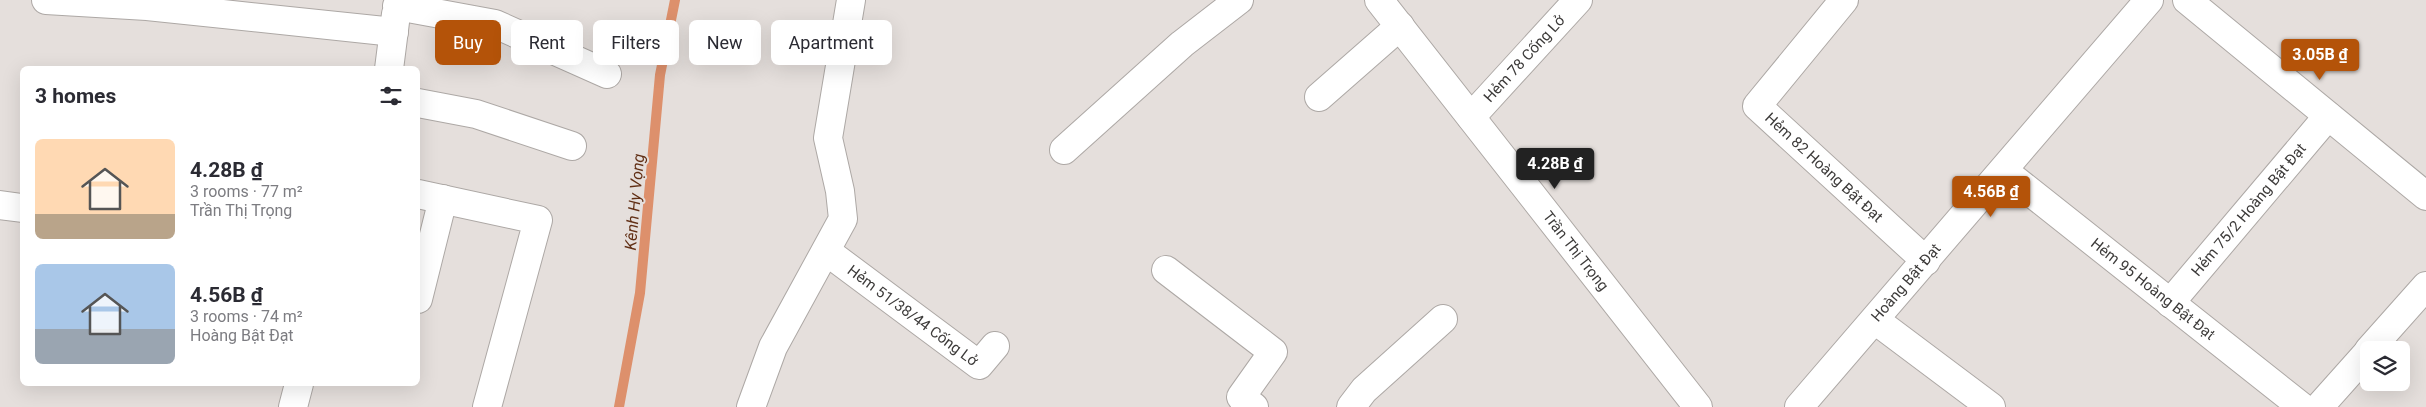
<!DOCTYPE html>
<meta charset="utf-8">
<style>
:root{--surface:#fff;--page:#f2f2f3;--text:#2b2b33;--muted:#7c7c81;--accent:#b45309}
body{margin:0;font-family:Roboto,sans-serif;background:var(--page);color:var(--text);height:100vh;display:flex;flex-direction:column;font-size:19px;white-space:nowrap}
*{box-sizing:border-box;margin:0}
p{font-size:16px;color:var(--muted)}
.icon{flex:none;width:28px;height:28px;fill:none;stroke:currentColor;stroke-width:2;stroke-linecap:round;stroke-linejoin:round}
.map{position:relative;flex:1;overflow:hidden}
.details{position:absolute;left:20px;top:66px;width:400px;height:320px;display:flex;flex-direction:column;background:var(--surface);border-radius:8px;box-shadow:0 5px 20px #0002}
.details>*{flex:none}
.hud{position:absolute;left:435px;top:20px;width:475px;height:45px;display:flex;gap:10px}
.controls{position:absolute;left:2360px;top:341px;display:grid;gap:10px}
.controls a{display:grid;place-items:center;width:50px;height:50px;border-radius:8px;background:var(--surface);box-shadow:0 5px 20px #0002;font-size:25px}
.price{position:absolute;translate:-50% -42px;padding:0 11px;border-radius:5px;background:var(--accent);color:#fff;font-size:16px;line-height:32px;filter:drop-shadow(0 1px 2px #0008)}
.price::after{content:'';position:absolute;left:50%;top:30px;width:15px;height:11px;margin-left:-8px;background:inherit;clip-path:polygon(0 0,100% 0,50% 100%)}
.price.current{background:#222;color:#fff}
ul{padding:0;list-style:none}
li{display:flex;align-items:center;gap:15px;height:125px;padding:0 15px}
li span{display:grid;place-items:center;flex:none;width:140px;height:100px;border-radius:8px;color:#555}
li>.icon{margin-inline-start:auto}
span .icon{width:60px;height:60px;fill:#fffc;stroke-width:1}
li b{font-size:21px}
h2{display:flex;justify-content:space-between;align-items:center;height:60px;padding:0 15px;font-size:21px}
.chip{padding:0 18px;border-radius:8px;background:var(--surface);box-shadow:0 5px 20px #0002;font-size:18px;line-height:45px}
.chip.current{background:var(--accent);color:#fff}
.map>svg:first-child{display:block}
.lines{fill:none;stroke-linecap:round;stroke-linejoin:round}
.stream{stroke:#dd906c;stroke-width:10}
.minor-casing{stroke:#ada8a5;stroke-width:30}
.minor{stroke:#fff;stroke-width:28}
.labels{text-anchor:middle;stroke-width:4;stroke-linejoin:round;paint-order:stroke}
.street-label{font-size:15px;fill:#3d3b3a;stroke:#e5dfdc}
.water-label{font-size:16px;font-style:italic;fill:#612f15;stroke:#e5dfdc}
</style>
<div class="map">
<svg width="2426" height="407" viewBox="0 0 2426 407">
<rect width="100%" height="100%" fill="#e5dfdc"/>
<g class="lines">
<path class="stream" d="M619,407L640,293L660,75L675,0"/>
<g class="minor-casing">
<g id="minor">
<path d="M46,0L147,6L394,32"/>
<path id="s1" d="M1379,0L1698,407"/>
<path id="s2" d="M1844,0L1757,106L1926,261"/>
<path d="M2187,0L2426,196"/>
<path d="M397,6L495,24L607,74"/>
<path d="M389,69L396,14"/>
<path d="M1319,97L1400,26"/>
<path d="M418,103L476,114L572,146"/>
<path id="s3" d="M1471,117L1578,0"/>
<path d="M1064,150L1182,44L1239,0"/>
<path id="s4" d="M2004,171L2302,407"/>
<path d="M418,194L538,220L487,407"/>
<path d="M0,205L22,208"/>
<path id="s5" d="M826,251L979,365L995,346"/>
<path d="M1166,270L1273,352L1241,397L1254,407"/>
<path d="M418,299L443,199"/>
<path id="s6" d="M2170,303L2328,116"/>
<path d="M1875,320L1991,407"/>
<path d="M2369,350L2426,286"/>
<path d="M293,407L299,384"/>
<path d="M751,407L773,347L843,219L840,191L828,138L851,0"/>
<path d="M1351,407L1364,390L1443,319"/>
<path id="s7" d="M1799,407L2149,0"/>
<path d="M2319,407L2369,351"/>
</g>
</g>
<use href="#minor" class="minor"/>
</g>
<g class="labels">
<g class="street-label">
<text dy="5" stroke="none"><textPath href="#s3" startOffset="79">Hẻm 78 Cống Lở</textPath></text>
<text dy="5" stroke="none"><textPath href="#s2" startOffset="228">Hẻm 82 Hoàng Bật Đạt</textPath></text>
<text dy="5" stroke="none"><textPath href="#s6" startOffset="122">Hẻm 75/2 Hoàng Bật Đạt</textPath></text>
<text dy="5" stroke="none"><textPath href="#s1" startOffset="319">Trần Thị Trọng</textPath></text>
<text dy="5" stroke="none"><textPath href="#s7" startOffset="164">Hoàng Bật Đạt</textPath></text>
<text dy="5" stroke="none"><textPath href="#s4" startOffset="190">Hẻm 95 Hoàng Bật Đạt</textPath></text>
<text dy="5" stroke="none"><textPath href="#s5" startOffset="108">Hẻm 51/38/44 Cống Lở</textPath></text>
</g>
<g class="water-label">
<text transform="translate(634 202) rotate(-85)" y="6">Kênh Hy Vọng</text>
</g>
</g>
</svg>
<div class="controls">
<a><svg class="icon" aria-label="layers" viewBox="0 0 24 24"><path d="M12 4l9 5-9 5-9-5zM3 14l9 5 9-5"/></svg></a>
</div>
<b class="price" style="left:2320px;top:81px">3.05B ₫</b>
<b class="price current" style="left:1555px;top:190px">4.28B ₫</b>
<b class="price" style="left:1991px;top:218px">4.56B ₫</b>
<div class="hud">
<a class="chip current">Buy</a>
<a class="chip">Rent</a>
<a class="chip">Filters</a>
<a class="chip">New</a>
<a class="chip">Apartment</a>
</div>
<section class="details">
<h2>3 homes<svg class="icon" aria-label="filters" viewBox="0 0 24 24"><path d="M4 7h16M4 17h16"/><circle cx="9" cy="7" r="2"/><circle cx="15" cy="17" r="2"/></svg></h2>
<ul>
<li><span style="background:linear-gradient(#ffd9b3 75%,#b9a48a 0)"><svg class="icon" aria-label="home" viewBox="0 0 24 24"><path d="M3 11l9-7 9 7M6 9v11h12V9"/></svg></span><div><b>4.28B ₫</b><p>3 rooms · 77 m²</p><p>Trần Thị Trọng</p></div></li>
<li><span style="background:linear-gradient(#a9c7e8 65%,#9aa5b1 0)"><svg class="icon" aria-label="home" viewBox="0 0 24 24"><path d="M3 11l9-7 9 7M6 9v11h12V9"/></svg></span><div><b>4.56B ₫</b><p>3 rooms · 74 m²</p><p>Hoàng Bật Đạt</p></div></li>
</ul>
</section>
</div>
